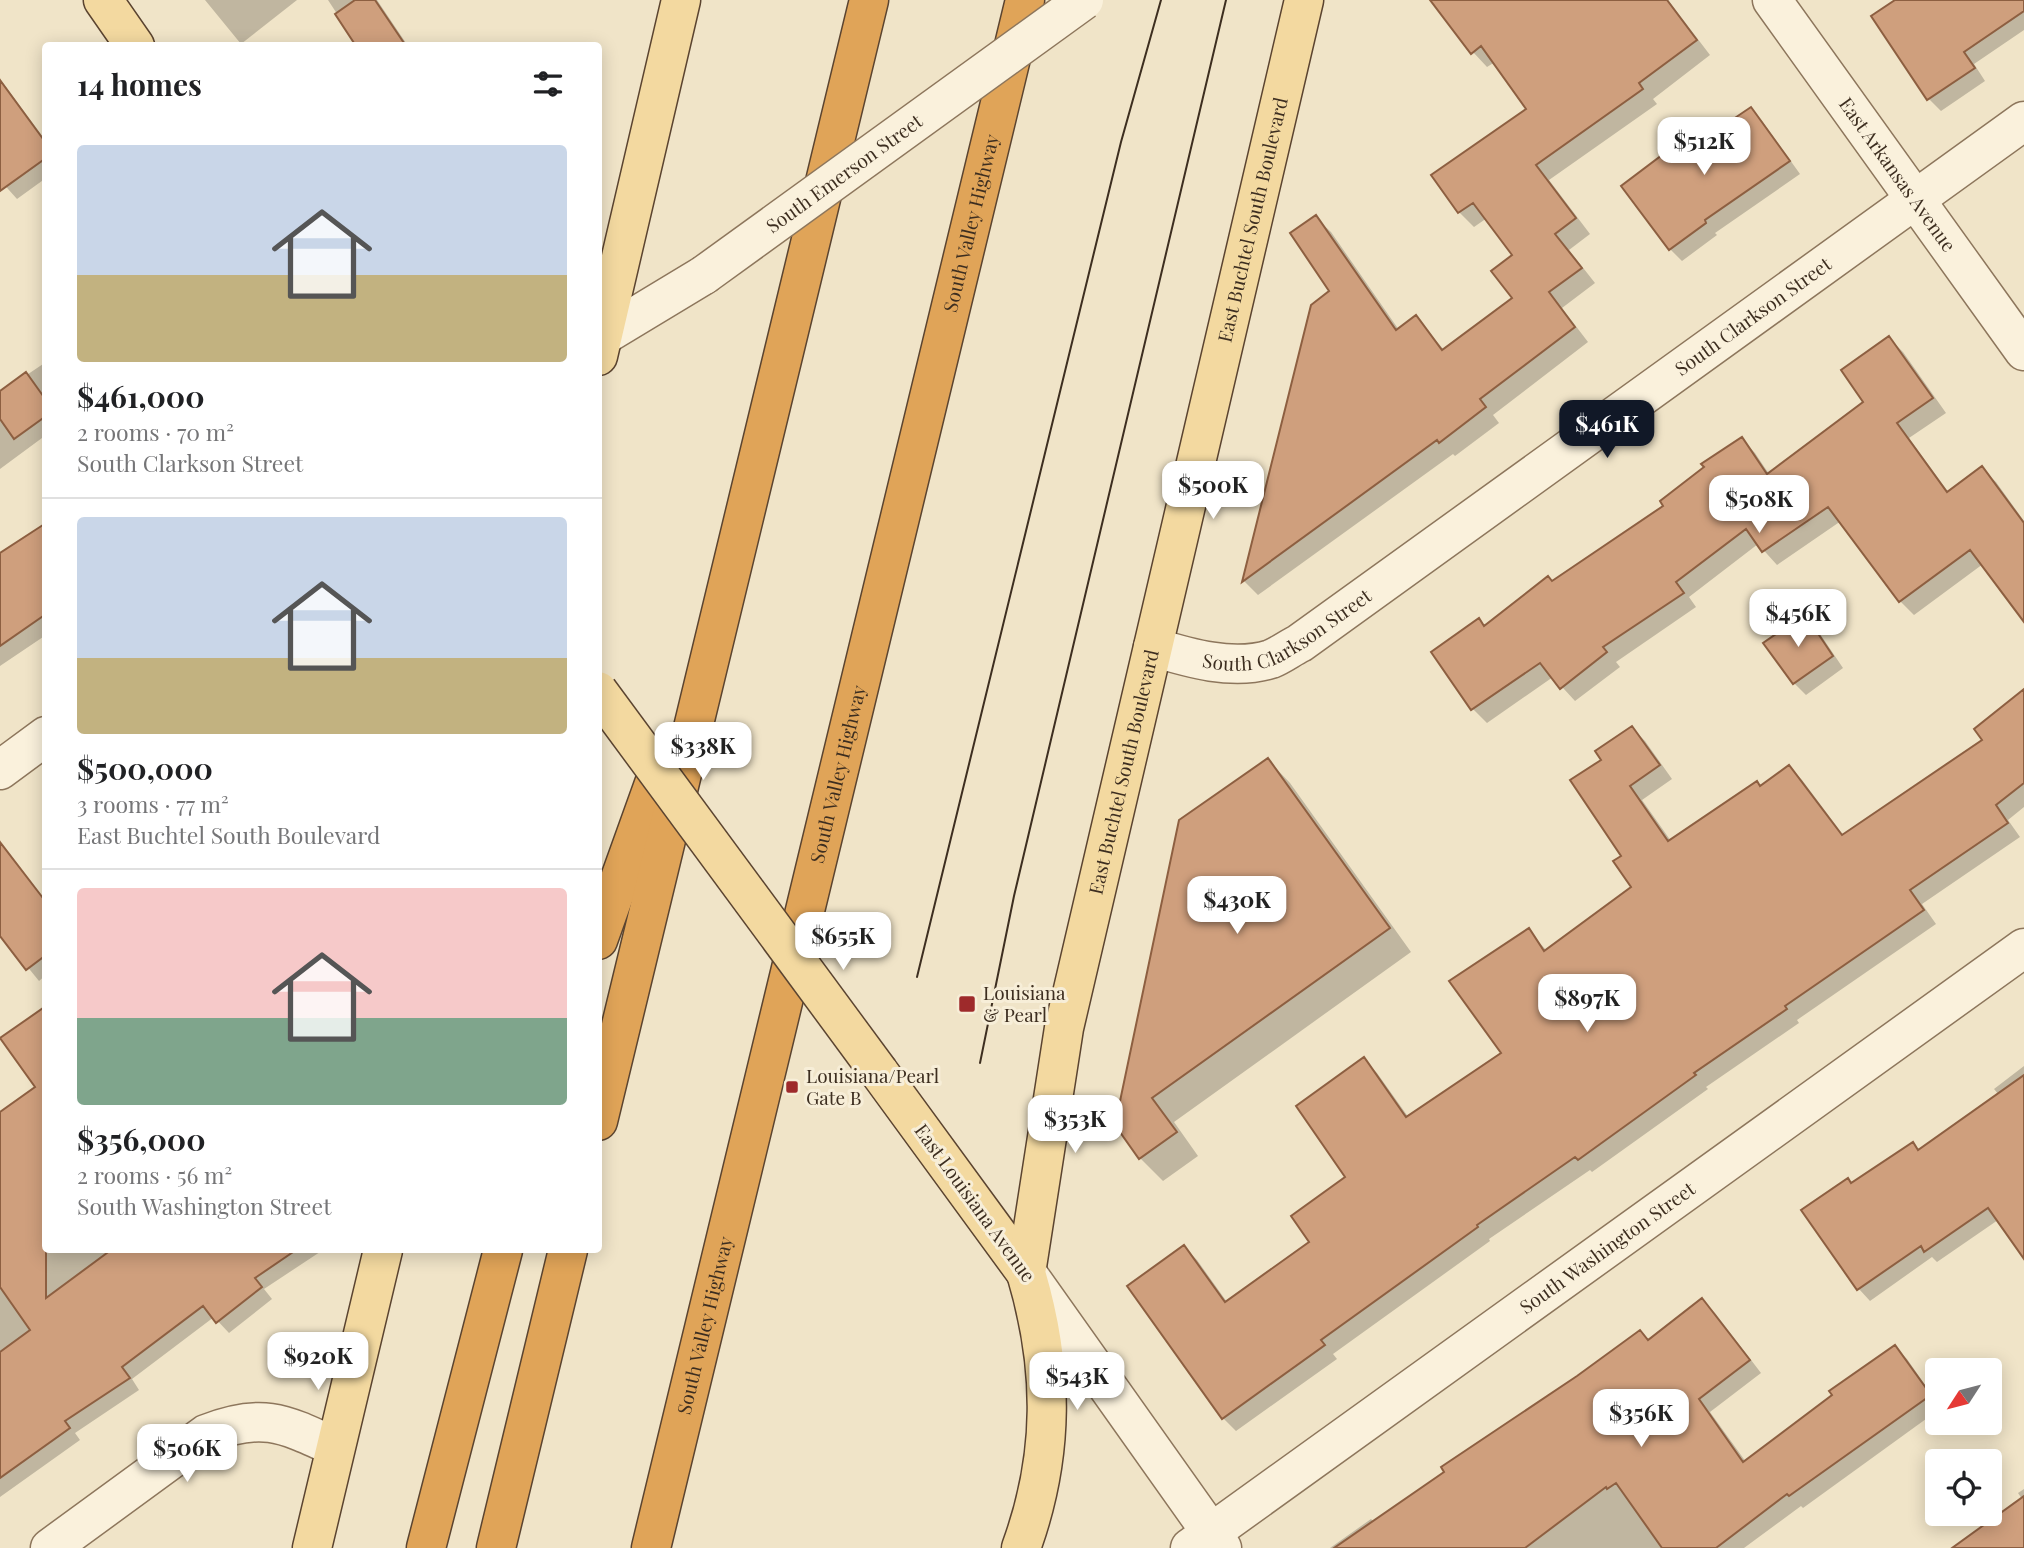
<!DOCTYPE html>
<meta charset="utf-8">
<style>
:root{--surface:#fff;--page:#f2f2f2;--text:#202124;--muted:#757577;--line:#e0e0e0;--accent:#111827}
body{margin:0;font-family:"Playfair Display",serif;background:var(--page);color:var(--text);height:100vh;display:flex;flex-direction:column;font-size:26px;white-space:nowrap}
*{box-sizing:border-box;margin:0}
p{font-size:23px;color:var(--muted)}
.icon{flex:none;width:38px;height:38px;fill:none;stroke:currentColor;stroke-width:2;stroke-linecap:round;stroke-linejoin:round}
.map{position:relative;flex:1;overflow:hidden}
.sheet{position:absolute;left:42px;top:42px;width:560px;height:1211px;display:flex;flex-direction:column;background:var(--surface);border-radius:7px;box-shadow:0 4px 18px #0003}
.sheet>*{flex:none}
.needle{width:46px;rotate:234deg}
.fabs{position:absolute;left:1925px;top:1358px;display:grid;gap:14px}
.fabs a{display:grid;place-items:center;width:77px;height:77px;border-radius:7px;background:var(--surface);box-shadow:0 4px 18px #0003;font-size:35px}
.price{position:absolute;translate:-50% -60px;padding:0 16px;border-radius:14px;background:#fff;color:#222;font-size:23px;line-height:46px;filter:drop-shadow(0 2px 4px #0008)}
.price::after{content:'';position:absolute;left:50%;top:42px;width:21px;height:16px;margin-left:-10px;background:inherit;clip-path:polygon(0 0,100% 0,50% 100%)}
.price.selected{background:var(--accent);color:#fff}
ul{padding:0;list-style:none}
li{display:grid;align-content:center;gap:14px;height:371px;padding:0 35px}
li+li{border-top:2px solid var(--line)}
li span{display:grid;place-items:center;height:217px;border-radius:7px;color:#555}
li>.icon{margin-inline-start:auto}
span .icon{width:126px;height:126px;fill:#fffc;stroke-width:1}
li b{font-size:30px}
h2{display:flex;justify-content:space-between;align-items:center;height:84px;padding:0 35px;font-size:30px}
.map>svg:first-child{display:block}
.shadow{fill:#0003}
.building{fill:#cf9f7d;stroke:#8d5f41;stroke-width:2}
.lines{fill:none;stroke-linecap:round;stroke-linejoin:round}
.minor-casing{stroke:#8d765c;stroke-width:41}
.major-casing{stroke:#5b4430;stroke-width:41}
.highway-casing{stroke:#5b4430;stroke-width:41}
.minor{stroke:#faf1dc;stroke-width:38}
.major{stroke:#f3d9a0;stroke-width:38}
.highway{stroke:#e0a458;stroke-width:38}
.tram{stroke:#3d2e20;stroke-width:2}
.minor-bridge-casing{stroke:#8d765c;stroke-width:41;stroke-linecap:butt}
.major-bridge-casing{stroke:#5b4430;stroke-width:41;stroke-linecap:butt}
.minor-bridge{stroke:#faf1dc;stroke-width:38}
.major-bridge{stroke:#f3d9a0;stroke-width:38}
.poi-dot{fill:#9e2a2b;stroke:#f7eed8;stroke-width:2.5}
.labels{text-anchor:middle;stroke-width:6;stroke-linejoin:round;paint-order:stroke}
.street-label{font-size:19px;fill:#3d2e20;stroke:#f7eed8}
.poi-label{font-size:19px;fill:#3d2e20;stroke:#f7eed8;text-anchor:start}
</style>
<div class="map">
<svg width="2024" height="1548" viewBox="0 0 2024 1548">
<rect width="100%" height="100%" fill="#f0e4c8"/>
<path class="shadow" d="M205,0H297L241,44Z
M328,0H377L408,46H358Z
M1441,0H1668L1710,55L1653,99L1657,104L1549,180L1590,234L1569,250L1595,283L1562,308L1588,342L1493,415L1499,423L1455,456L1453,454L1258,595L1244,581L1312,306L1332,292L1316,218L1331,232L1399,330L1416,317L1444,350L1514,298V256L1487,218L1474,227L1459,212L1433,175L1528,109L1495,62L1487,67L1473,52Z
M1898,0H2024V30L1974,64L1985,81L1941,111L1929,99L1874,17Z
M0,79L46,141V178L17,199L0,180Z
M1750,109L1762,121L1800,174L1715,233L1717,235L1682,261L1670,249L1623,187L1690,151Z
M1889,338L1903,352L1946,413L1909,438L1949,493L1982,469L1996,482L2024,521V619L1983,564L1914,615L1900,601L1841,521L1777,565L1758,544L1689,597L1696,607L1616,662L1620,667L1575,701L1553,677L1487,723L1473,709L1433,652L1485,627L1666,506L1742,439L1755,453L1769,474L1866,403Z
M46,362V442L42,438L0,469V393Z
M46,525V635L0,666V555Z
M1804,616L1816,628L1843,668L1806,695L1794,683Z
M2024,692V807L2008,820L2020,837L1922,904L1936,924L1797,1020L1799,1023L1706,1087L1708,1089L1592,1172L1590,1170L1489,1239L1490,1241L1333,1354L1337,1359L1236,1431L1223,1418L1184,1247L1197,1260L1227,1302L1311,1242L1348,1177L1364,1060L1377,1073L1409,1118L1504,1053L1528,930L1547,951L1634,888L1623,856L1604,760L1632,728L1645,741L1672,779L1642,800L1671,841L1761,788L1789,767L1802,780L1844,836L1985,740Z
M1268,760L1290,783L1411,952L1174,1122L1198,1156L1163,1181L1140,1158L1117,1125Z
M19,870L46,901V975L39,981L0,933V884Z
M40,1012L46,1250H323L264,1289L272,1299L229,1333L214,1317L132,1379L139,1390L75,1433L80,1440L0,1497V1114L37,1087Z
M2024,1066V1244L1998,1220L1937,1262L1932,1257L1870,1301L1859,1289L1804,1210L1852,1185L1912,1144L1920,1151L1999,1095L1994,1089Z
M1702,1300L1715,1313L1761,1373L1710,1412L1746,1462L1895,1347L1907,1359L1937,1402V1411L1803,1508L1801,1506L1744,1548H1330L1371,1519L1374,1522L1640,1332L1650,1341Z
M2024,1489V1548H1955L2022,1499L2018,1493Z"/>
<path class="building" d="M355,0H375L406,46H356L335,14Z
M1430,0H1667L1697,40L1639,83L1643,89L1536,165L1576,218L1555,234L1582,268L1549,292L1575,327L1480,399L1486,407L1439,443L1437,440L1242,582L1311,305L1329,291L1290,233L1316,215L1396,330L1416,315L1442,350L1512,298L1491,271L1512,255L1473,203L1458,213L1431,175L1526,109L1481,46L1471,54Z
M1895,0H2024V11L1964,52L1975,68L1927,100L1871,16Z
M0,80L46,143V158L0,191Z
M1751,107L1790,161L1705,220L1706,223L1669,250L1621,186L1682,140L1689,149Z
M1889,336L1933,398L1897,423L1947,492L1982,466L2024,523V622L1970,550L1899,602L1828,507L1762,552L1746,529L1676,582L1684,593L1603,647L1607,652L1560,689L1540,663L1471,710L1431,652L1479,618L1484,626L1548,576L1552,581L1663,506L1660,501L1704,467L1701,464L1742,437L1767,474L1863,402L1841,370Z
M26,372L46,400V416L14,439L0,419V391Z
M46,523V614L0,646V553Z
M1805,614L1833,656L1793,684L1763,643Z
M2024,689V783L1996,805L2008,823L1910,890L1924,910L1785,1006L1787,1009L1694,1073L1696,1075L1578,1160L1575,1157L1477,1225L1478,1227L1321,1340L1325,1345L1222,1419L1127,1286L1184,1245L1225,1302L1309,1242L1291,1216L1345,1177L1296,1106L1364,1057L1406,1117L1501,1053L1449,981L1529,928L1544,951L1631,887L1613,861L1621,856L1570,780L1601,760L1595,751L1632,726L1660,765L1630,786L1668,841L1757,781L1760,786L1789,765L1842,835L1982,740L1974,729Z
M1268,758L1390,928L1152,1098L1177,1132L1139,1159L1115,1125L1179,820Z
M0,842L46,902V955L26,970L0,936Z
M46,1006V1298L111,1250H296L255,1278L262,1287L216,1323L203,1306L122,1367L130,1378L65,1421L70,1428L0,1478V1352L30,1330L0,1287V1112L35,1087L0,1038Z
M2024,1075V1259L1988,1208L1924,1252L1921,1246L1857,1290L1801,1210L1848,1178L1851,1183L1913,1142L1918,1150Z
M1702,1298L1750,1360L1699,1399L1743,1462L1832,1395L1829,1391L1895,1345L1931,1395L1789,1496L1787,1494L1716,1548H1662L1616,1483L1607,1489L1606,1487L1525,1548H1334L1444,1472L1441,1467L1577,1376L1640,1330L1648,1340Z
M2024,1496V1548H1952Z"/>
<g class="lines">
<g class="minor-casing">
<g id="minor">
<path id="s1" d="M1772,0L2024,351"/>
<path d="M598,339L704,275"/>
<path id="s2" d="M1153,647C1189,658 1233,671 1271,659C1281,655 1290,648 1300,643L2024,121"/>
<path d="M0,770L46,736"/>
<path d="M1027,1273L1222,1548"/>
<path d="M50,1548L206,1434C262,1412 283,1423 335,1447"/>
<path id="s3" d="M1190,1548L2024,948"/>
</g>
</g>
<g class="major-casing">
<g id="major">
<path d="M103,0L135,46"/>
<path d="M598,356L681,0"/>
<path d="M879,1072L1026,1273"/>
<path d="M312,1548L383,1250"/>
<path id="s4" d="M1021,1548C1055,1455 1054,1367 1026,1273L1064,1028L1304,0"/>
</g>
</g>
<g class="highway-casing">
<g id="highway">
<path d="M598,940L664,756"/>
<path d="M598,1121L869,0"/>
<path d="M426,1548L503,1250"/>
<path d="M496,1548L568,1250"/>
<path id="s5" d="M651,1548L1025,0"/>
</g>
</g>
<use href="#minor" class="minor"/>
<use href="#major" class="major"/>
<use href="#highway" class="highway"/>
<path class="tram" d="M917,977L1121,142L1161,0
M980,1063L1014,896L1226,0"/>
<g class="minor-bridge-casing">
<g id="minor-bridge">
<path id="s6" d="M704,275L1084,0"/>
</g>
</g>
<g class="major-bridge-casing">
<path id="major-bridge" d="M598,691L879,1072"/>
</g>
<use href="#minor-bridge" class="minor-bridge"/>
<use href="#major-bridge" class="major-bridge"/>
</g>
<g class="poi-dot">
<rect x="958" y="995" width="18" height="18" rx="3.5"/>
<rect x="785" y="1080" width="14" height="14" rx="3.5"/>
</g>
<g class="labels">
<g class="street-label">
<text dy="7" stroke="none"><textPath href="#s6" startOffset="173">South Emerson Street</textPath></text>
<text dy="7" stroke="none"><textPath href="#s1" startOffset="215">East Arkansas Avenue</textPath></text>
<text dy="7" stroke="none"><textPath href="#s4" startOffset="1358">East Buchtel South Boulevard</textPath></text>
<text dy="7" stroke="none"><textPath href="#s5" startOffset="1363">South Valley Highway</textPath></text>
<text dy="7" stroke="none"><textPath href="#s2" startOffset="712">South Clarkson Street</textPath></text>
<text dy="7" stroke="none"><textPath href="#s2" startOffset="145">South Clarkson Street</textPath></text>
<text dy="7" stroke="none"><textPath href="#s4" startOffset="791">East Buchtel South Boulevard</textPath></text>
<text dy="7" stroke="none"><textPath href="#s5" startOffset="796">South Valley Highway</textPath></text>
<text transform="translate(975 1203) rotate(54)" y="7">East Louisiana Avenue</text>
<text dy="7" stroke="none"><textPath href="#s3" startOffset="514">South Washington Street</textPath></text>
<text dy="7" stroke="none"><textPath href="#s5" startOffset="229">South Valley Highway</textPath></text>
</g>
<g class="poi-label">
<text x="983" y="1000">Louisiana<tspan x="983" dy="22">&amp; Pearl</tspan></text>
<text x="806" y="1083">Louisiana/Pearl<tspan x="806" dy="22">Gate B</tspan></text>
</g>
</g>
</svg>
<div class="fabs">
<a><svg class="needle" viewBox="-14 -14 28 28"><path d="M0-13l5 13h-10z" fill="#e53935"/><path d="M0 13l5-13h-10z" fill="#757577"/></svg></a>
<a><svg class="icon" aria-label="locate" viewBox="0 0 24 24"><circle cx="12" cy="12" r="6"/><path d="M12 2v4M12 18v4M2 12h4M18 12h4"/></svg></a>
</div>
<b class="price" style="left:1704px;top:177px">$512K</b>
<b class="price selected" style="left:1607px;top:460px">$461K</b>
<b class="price" style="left:1213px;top:521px">$500K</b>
<b class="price" style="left:1759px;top:535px">$508K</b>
<b class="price" style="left:1798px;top:649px">$456K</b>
<b class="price" style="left:703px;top:782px">$338K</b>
<b class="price" style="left:1237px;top:936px">$430K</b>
<b class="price" style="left:843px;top:972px">$655K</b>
<b class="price" style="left:1587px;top:1034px">$897K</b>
<b class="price" style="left:1075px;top:1155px">$353K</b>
<b class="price" style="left:318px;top:1392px">$920K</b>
<b class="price" style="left:1077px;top:1412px">$543K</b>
<b class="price" style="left:1641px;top:1449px">$356K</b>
<b class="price" style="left:187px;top:1484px">$506K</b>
<section class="sheet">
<h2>14 homes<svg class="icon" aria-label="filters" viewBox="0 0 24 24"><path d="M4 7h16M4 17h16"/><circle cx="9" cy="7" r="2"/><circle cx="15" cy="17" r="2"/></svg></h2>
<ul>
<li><span style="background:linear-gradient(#c9d6e8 60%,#c2b280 0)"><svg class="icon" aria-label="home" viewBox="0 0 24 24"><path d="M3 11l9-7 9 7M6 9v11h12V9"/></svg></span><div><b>$461,000</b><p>2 rooms · 70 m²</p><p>South Clarkson Street</p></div></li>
<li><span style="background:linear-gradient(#c9d6e8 65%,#c2b280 0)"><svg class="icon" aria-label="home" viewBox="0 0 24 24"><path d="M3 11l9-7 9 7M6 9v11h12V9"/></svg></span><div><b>$500,000</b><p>3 rooms · 77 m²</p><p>East Buchtel South Boulevard</p></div></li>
<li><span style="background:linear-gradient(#f6c9c9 60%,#7fa58c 0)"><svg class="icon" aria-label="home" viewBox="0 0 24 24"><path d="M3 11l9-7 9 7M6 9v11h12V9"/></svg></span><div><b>$356,000</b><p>2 rooms · 56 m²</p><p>South Washington Street</p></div></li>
</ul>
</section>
</div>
